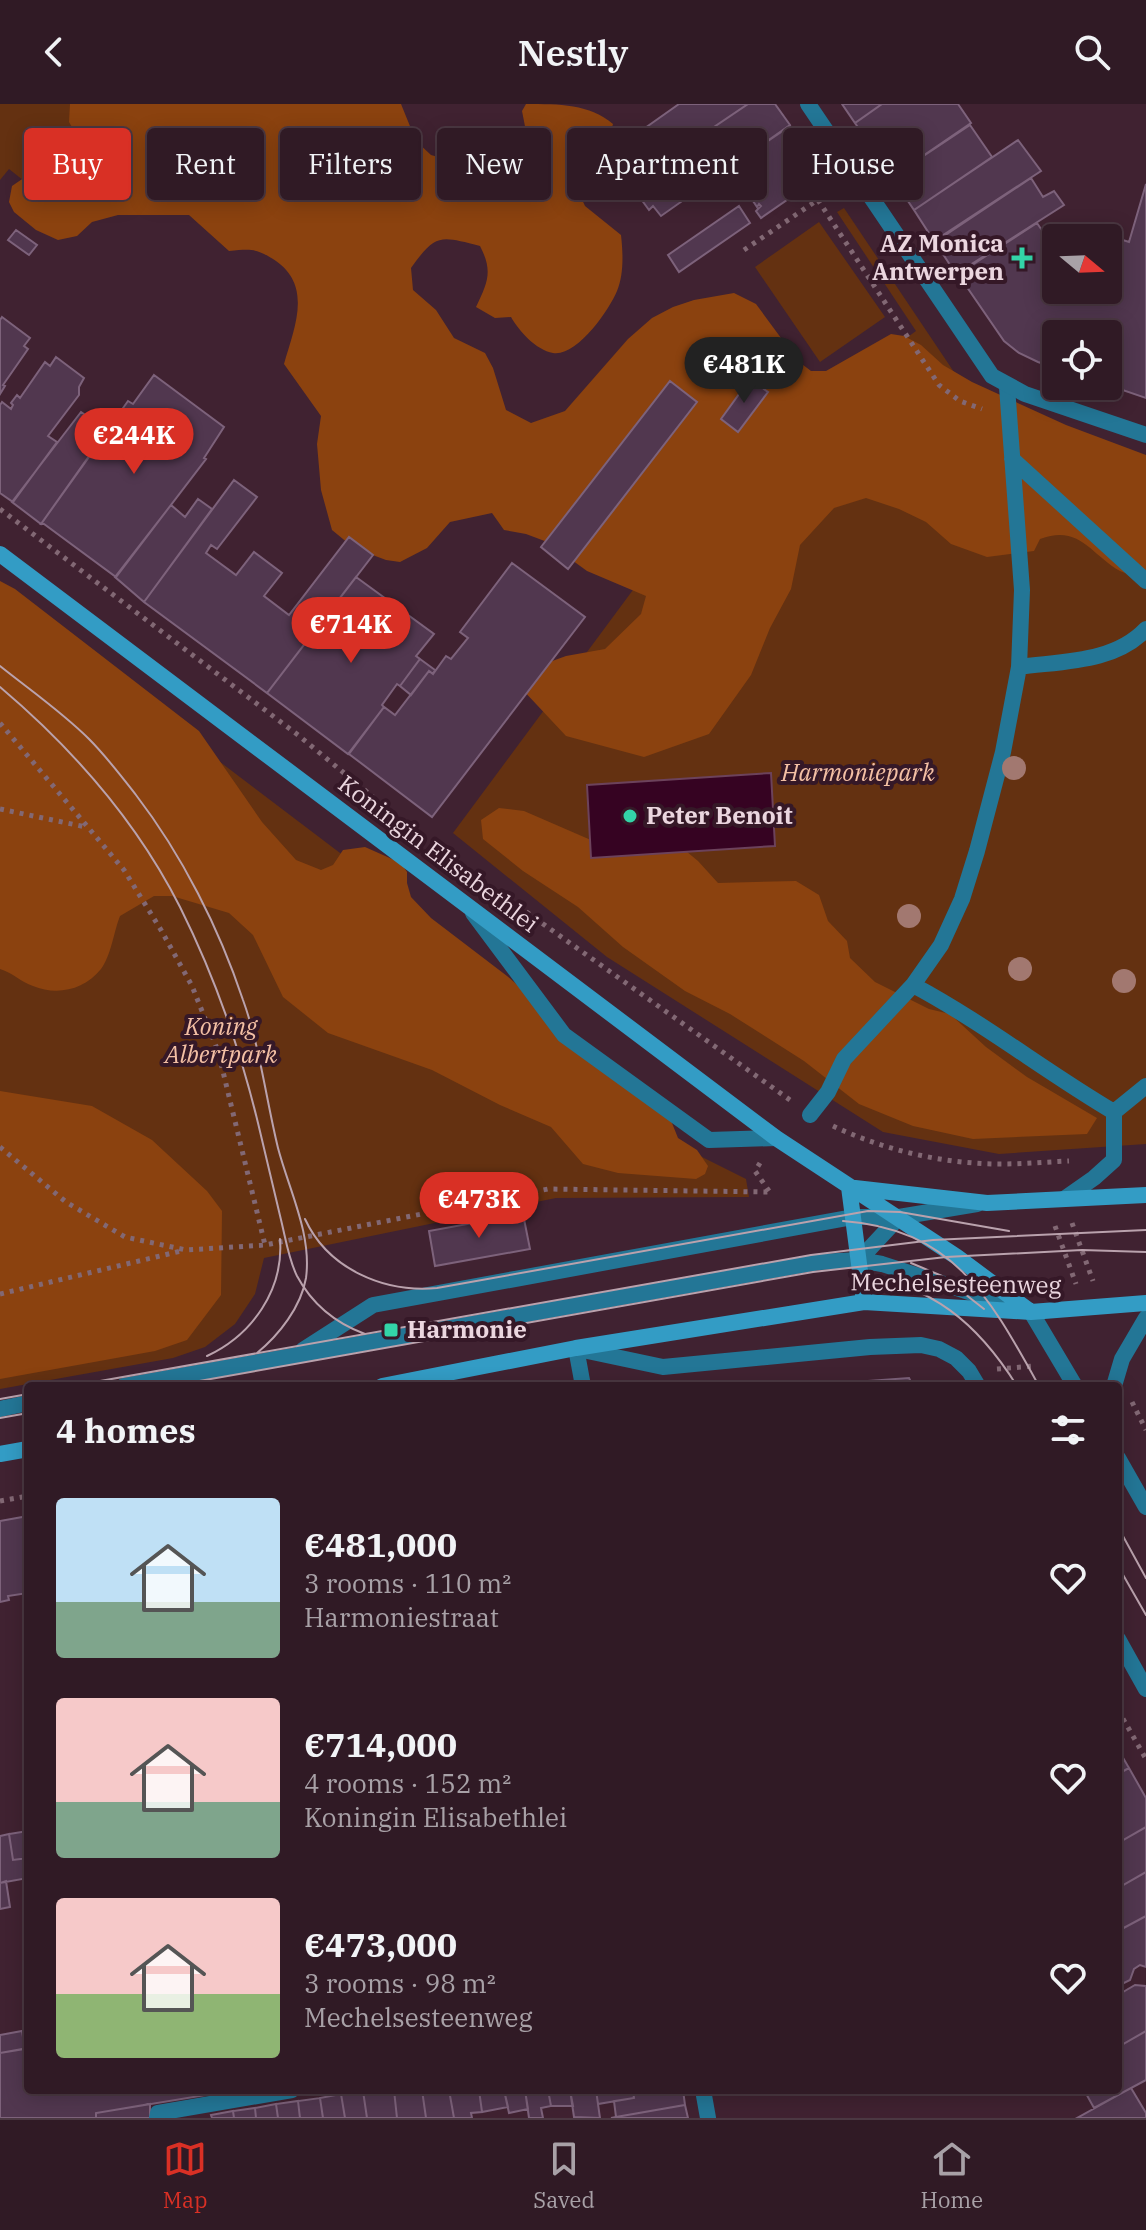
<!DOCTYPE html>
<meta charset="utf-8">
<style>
:root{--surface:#301a25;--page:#38232d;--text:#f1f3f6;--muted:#a8a1a7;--line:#4b3842;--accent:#d93025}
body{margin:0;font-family:"IBM Plex Serif",serif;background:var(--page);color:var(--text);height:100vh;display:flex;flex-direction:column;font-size:30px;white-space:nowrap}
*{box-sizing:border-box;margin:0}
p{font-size:26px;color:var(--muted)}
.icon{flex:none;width:44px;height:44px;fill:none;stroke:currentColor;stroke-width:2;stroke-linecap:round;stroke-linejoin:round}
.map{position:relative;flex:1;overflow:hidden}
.sheet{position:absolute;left:24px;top:1278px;width:1098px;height:712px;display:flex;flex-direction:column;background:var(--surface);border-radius:8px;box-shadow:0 4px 20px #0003,0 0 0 2px var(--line)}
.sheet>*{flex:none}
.top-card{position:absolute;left:24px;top:24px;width:1098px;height:72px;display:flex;gap:16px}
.needle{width:52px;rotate:109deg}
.tools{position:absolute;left:1042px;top:120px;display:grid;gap:16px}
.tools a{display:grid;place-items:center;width:80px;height:80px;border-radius:8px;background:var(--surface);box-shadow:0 4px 20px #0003,0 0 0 2px var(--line);font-size:40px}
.price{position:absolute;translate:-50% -68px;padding:0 18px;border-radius:28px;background:var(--accent);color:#fff;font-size:26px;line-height:52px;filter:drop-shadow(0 2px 4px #0008)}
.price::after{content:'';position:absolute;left:50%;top:48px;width:24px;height:18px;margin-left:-12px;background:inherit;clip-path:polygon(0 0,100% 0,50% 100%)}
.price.selected{background:#222;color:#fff}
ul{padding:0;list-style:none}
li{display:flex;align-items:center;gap:24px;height:200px;padding:0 32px}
li span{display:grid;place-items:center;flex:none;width:224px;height:160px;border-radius:8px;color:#555}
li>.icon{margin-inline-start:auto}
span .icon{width:96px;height:96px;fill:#fffc;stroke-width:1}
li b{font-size:34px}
h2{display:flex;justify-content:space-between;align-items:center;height:96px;padding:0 32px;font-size:34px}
.tag{padding:0 28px;border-radius:8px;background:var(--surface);box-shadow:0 4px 20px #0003,0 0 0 2px var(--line);font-size:28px;line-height:72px}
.tag.selected{background:var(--accent);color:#fff}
header{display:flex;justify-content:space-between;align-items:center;height:104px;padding:0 32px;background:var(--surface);font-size:36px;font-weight:600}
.tabs{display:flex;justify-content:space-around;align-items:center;height:112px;border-top:2px solid var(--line);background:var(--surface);font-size:22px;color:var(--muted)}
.tabs a{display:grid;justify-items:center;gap:4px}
.tabs .selected{color:var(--accent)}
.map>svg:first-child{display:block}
.green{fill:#643111}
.forest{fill:#8b420f}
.water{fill:#360322;stroke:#6c425b;stroke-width:2}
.building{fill:#51374f;stroke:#7d627b;stroke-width:2}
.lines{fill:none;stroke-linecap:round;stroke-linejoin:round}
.path{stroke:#826874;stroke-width:5;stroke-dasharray:4 6;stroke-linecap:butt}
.service{stroke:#237696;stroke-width:16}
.pedestrian{stroke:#237696;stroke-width:16}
.minor{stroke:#237696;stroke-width:16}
.tertiary{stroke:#237696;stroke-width:16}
.secondary{stroke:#339cc5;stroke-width:16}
.tram{stroke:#baa2ad;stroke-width:2}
.tree{fill:#a27870}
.poi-dot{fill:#33d4a8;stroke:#351827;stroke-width:3}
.labels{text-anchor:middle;stroke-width:8;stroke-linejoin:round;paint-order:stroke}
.poi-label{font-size:24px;font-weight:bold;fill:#ebd6df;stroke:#351827;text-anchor:start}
.park-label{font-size:24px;font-style:italic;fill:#f3bfa4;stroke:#351827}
.street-label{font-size:24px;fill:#ebd6df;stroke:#351827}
</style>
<header><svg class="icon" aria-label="back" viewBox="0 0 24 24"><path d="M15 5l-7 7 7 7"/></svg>Nestly<svg class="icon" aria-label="search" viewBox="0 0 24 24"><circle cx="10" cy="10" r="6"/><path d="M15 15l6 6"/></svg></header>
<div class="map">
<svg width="1146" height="2014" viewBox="0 0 1146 2014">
<rect width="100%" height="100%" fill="#402231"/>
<path class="green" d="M0,0H312L62,107L9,65L0,76Z
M844,104L962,280L1146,362V1040L999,1050L883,1028L607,853L453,729L781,286L837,285L916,227L837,108Z
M819,118L885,213L820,258L755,163Z
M0,491L464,843L668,1031L690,1047L746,1075L749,1093L556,1094L264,1154L255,1190L235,1220L205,1243L173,1254L0,1285Z"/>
<path class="forest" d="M70,0H401L416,37L431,51L459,59L486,95L507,98L523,95L534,68L522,7L526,0C559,0 590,0 613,20L608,37L583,57L574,78L585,102L621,131C623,149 624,170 617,187C609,206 577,253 553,249C536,246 519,227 511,213L495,214L476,203C488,178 493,167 480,142C440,132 436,129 411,164L413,186L436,206L454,234L485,249L493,264L506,306L531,319L565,307L628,235L652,214L673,203L694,196L734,189L756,200L798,257L811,267H826L891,230L904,232L921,241L943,261L972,278L1066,321L1146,351V470C1138,470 1127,471 1120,467C1091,451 1080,420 1040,435L1034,447L987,453L951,440L926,418L899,405L866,394L834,404L800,441L791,485L770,524L751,571L709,630L644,653L566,632L522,585L533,564L566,552L605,545L641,510L646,492L587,467L565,451L558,442L526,430L504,426L492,409L450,418L427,444L400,458L386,456L354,444L332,426L321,386L317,340L321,312L284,260C294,224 313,183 276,157C256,144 252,145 229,147L189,111H118L92,118L77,132L58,136L36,126L14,108L9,98L12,82L28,71L65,69L79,56V35L69,18Z
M0,477L15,485L199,627L262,718L296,756L321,766L333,761L343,746L365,743L401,759L407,768V779L411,793L431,814L507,872L670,1014L678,1034L697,1046L708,1062L705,1070L696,1075L618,1069L583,1060L551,1023L500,1001L432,966L328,929L283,893L253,831L229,809L172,792H154L120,812C114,827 111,852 101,865C84,886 57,892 33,882C21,878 13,869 0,865Z
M499,704L524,707L607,743L675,738L698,757L718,779L796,777L819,791L828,817L847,837L850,854L875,878L929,905L950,910L986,943L1027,973L1097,1014L1087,1030L973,1035L913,1022L859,1000L804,957L730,910L685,887L623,843L578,803L523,767L483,735L481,716Z
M0,987L92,1002L152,1036L207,1087L222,1107L221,1191L187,1236L155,1247L0,1275Z"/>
<path class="water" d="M771,669L775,742L591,754L587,681Z"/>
<path class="building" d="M679,0H748L659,60L647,55L638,43L640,32L638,29Z
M748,0H775L790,21L661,112L653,102L649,106L641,95L646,91L636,76Z
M842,0H882L855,19Z
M882,0H958L971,19L892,73L855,19Z
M970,21L992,53L914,106L892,73Z
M790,22L823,71L761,114L756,107L761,102L759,100L757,103L753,97L756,95L733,61Z
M1018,36L1041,67L934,137L914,106Z
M1031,74L1043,93L1054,87L1064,101L956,170L935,138Z
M1146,80V294L1108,281V230H1056V264L1038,258L1019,249L1004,237L958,170L1037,119L1056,147V186H1108V134H1072L1076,121L1129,138Z
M739,102L750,119L679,168L668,151Z
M16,126L37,141L29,151L8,136Z
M2,213L30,234L24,242L28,245L3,281L5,282L0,290V216Z
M56,253L84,274L79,283V291L48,332L57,338L13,398L0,389V301L2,298L11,305L13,301L11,299L17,291L20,294L45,258L50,262Z
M154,271L224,323L204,354L206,355L116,473L44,420H41L128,297L133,300Z
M750,275L768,288L738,328L721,315Z
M670,277L697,298L568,465L541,443Z
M81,308L94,317L91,323L104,332L41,420L12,398Z
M234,376L257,393L217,445L211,441L206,449L236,471L254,448L282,469L264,492L289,511L349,433L373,451L267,589L144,498Z
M198,395L212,405L144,498L115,473L171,401L185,413Z
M512,459L585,513L432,713L349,650L384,603L395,611L429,567L433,570L446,552L451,555L468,534L460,528Z
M356,473L434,530L416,552L420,555L400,582L397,580L382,601L384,603L348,650L267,589Z
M420,555L435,566L433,570L429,567L411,591L400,582Z
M523,1110L530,1145L435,1162L429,1127Z
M909,1274L913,1282L826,1280Z
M28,1412V1489L8,1492L9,1496L0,1498V1417Z
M1118,1645L1129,1664L1118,1670Z
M1129,1664L1146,1694V1723L1118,1739V1670Z
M1146,1723V1768L1118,1784V1739Z
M28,1727V1754L13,1756L9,1730Z
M9,1730L13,1756L28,1754V1774L0,1779V1732Z
M1146,1768V1812L1118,1827V1784Z
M6,1777L10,1803L0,1805V1779Z
M1146,1812V1863L1140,1861L1134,1865L1130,1876L1118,1882V1827Z
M1135,1881L1146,1882V1927L1118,1943V1891Z
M22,1927L25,1945L0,1949V1931Z
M1146,1927V1976L1094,2004L1084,1986H1118V1943Z
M28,1944V1986H236L96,2009V2014H0V1949Z
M1131,1984L1146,2009V2014H1077Z
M394,1986H422L426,2014H397Z
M394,1986L397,2014H367L363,1987Z
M422,1986H449L454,2014H426Z
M449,1986H479L482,2008L471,2009L472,2014H454Z
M479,1986H504L508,2003L482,2008Z
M504,1986H525L528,2005L509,2009Z
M525,1986H548L551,2002L541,2004L543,2014H529Z
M548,1986H570L573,2002H551Z
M570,1986H596L600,2014L574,2013Z
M596,1986H633L634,1994L598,2000Z
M645,1986H683L685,2001L616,2013L614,1997L634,1994L633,1988Z
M363,1987L367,2014H345L341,1990Z
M341,1990L345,2014H323L320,1994Z
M320,1994L323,2014H300L298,1997Z
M298,1997L300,2014H278L276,2000Z
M150,2000V2014H96V2009Z
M276,2000L278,2014H256L255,2004Z
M685,2001L688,2014H611L616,2013Z
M255,2004L256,2014H234L233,2007Z
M233,2007L234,2014H212L211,2011Z"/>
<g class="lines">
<path class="path" d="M818,96L939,281L960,297L982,305
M744,146L835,84
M0,405L298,631L373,693
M0,619L124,766L161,826L192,882L218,947L265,1141
M0,705L86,723
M518,802L790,996
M833,1022C884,1046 943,1060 1000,1060C1023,1060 1046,1058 1069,1057
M0,1043L66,1098L125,1133L186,1146L265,1141L548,1085L770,1088
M760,1059L755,1067L769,1087
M1072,1119L1093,1177
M1055,1122L1076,1180
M0,1190L181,1147
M997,1265L1034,1262
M1132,1298L1146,1326
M0,1397L28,1392
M1118,1606L1146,1655"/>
<path class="service" d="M473,809L564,931L709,1036L776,1034
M859,1156L899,1113
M303,1246L373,1201L853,1113H899L977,1100
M124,1282L819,1158L859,1156L882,1160L1018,1204
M0,1305L28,1299"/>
<path class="pedestrian" d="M1012,355L1146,477
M1019,563C1062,557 1114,559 1146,525
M913,881C984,919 1046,968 1114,1008V1056L1094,1074L1064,1095
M1114,1008L1146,982
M810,1011L828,988L844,955L913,881L941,841L962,795L977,747L1003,648L1019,563L1022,486L1007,283"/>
<path class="minor" d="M808,0L992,272L1025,290L1146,331
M576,1244L583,1282
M703,1986L708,2014
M157,2014L158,2009L292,1986"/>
<path class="tertiary" d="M1031,1208L1075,1282
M578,1245L663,1263L870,1243L921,1241L939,1245L956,1254L969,1267L978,1282
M1114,1282L1122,1255L1146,1214
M1118,1354L1146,1403
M1118,1535L1146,1585"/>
<path class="secondary" d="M0,450L776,1034L957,1153L1031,1208
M849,1083L864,1198
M855,1084L987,1099L1146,1091
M382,1282L576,1244L864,1198L1031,1208L1146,1199
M0,1350L28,1345"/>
<path class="tram" d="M0,562C30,586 62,608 89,635C106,652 122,673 136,691C182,751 219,824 243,896C260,943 266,995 278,1044C289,1086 312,1130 306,1174C301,1203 279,1231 257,1249
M0,583C72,644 137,718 180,803C214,871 240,945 258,1019C266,1053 274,1086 282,1120C286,1137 289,1156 297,1172C312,1200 335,1219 365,1230
M305,1115C328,1165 384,1189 437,1184L868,1107L900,1108L1009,1127
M843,1117C954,1125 990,1194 1039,1282
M911,1159L942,1172L984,1205
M857,1169C932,1182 977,1218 1017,1282
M207,1252C252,1231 284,1186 280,1135
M72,1282L811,1151L933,1136L1146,1126
M171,1282L813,1168L946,1153L1082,1146L1146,1148
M0,1295L28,1290
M0,1314L28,1309
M1118,1423L1146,1474
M1118,1462L1146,1511"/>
</g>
<g class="tree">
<circle cx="1014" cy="664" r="12"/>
<circle cx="909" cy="812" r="12"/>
<circle cx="1020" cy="865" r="12"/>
<circle cx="1124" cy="877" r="12"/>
</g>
<g class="poi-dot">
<path d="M1018 142h8v8h8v8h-8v8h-8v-8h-8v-8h8z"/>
<circle cx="630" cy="712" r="8"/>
<rect x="383" y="1218" width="16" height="16" rx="4"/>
</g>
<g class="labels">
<g class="poi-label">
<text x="1004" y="148" text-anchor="end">AZ Monica<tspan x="1004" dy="28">Antwerpen</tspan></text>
<text x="646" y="720">Peter Benoit</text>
<text x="407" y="1234">Harmonie</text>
</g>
<g class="park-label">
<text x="858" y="677">Harmoniepark</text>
<text x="221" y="931">Koning<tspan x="221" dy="28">Albertpark</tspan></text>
</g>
<g class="street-label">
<text transform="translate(438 750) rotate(37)" y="8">Koningin Elisabethlei</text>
<text transform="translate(956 1180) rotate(1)" y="8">Mechelsesteenweg</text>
</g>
</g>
</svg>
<div class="tools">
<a><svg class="needle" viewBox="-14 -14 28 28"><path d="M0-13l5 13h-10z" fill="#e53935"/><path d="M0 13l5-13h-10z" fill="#a8a1a7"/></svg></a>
<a><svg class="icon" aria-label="locate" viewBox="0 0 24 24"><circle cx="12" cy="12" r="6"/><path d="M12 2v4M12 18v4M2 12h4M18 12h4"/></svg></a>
</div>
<b class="price selected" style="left:744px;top:301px">€481K</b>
<b class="price" style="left:134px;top:372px">€244K</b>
<b class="price" style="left:351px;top:561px">€714K</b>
<b class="price" style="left:479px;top:1136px">€473K</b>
<div class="top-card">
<a class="tag selected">Buy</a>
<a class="tag">Rent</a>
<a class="tag">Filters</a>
<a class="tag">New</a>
<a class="tag">Apartment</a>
<a class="tag">House</a>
</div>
<section class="sheet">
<h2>4 homes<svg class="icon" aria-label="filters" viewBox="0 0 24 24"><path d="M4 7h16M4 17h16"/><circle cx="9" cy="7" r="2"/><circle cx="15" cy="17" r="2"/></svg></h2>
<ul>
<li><span style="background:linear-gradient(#bfe0f5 65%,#7fa58c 0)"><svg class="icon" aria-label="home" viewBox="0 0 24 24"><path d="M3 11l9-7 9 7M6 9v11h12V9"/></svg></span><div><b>€481,000</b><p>3 rooms · 110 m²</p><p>Harmoniestraat</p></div><svg class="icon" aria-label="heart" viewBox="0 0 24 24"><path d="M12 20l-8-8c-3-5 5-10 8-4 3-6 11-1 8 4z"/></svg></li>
<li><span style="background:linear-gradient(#f6c9c9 65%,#7fa58c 0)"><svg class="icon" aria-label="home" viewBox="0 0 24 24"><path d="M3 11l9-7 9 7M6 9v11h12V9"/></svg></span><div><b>€714,000</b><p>4 rooms · 152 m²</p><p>Koningin Elisabethlei</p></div><svg class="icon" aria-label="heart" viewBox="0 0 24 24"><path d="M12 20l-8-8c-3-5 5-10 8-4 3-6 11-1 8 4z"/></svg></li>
<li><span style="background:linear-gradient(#f6c9c9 60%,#8fb573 0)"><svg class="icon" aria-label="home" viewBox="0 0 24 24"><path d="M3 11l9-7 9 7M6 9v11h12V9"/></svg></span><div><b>€473,000</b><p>3 rooms · 98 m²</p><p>Mechelsesteenweg</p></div><svg class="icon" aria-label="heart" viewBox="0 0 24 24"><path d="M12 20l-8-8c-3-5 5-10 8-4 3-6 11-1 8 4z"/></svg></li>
</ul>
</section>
</div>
<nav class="tabs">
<a class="selected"><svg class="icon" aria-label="map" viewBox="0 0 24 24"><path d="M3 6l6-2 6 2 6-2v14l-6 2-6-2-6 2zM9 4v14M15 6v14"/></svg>Map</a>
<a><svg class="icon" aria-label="saved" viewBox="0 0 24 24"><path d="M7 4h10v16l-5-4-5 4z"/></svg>Saved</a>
<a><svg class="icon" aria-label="home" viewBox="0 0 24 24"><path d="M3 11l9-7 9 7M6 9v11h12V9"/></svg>Home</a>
</nav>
